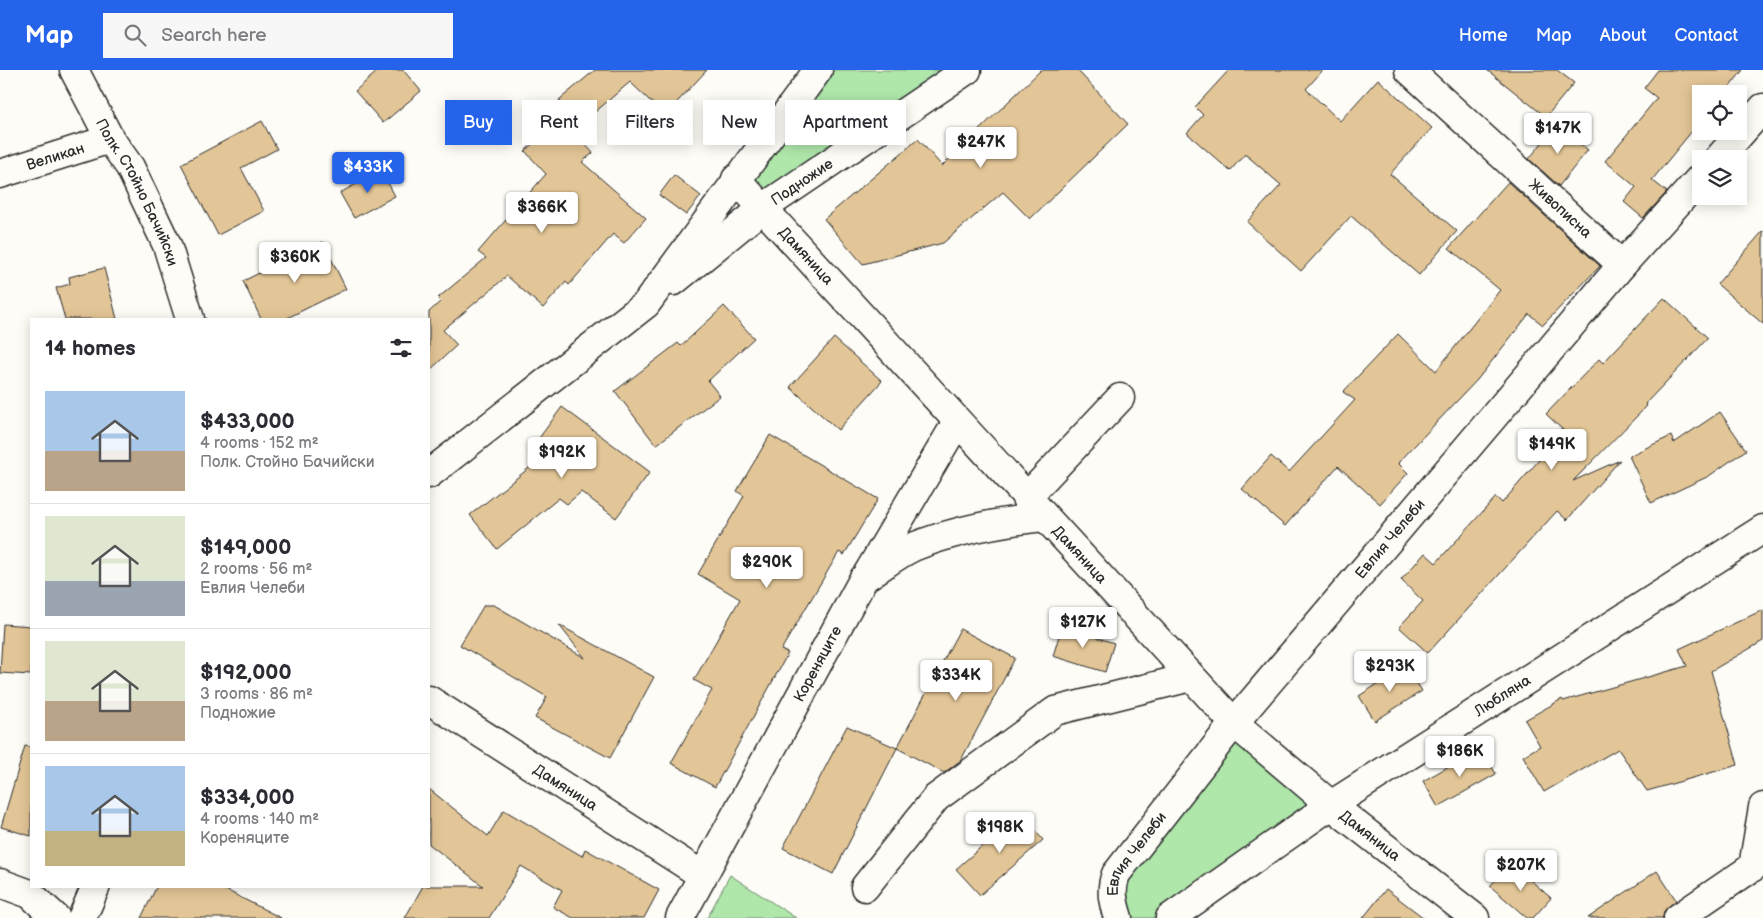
<!DOCTYPE html>
<meta charset="utf-8">
<style>
:root{--surface:#fff;--page:#f7f7f7;--text:#2b2b33;--muted:#7c7c81;--line:#e1e1e2;--accent:#2563eb}
body{margin:0;font-family:"Balsamiq Sans",sans-serif;background:var(--page);color:var(--text);height:100vh;display:flex;flex-direction:column;font-size:19px;white-space:nowrap}
*{box-sizing:border-box;margin:0}
p{font-size:16px;color:var(--muted)}
.icon{flex:none;width:28px;height:28px;fill:none;stroke:currentColor;stroke-width:2;stroke-linecap:round;stroke-linejoin:round}
.map{position:relative;flex:1;overflow:hidden}
.panel{position:absolute;left:30px;top:248px;width:400px;height:570px;display:flex;flex-direction:column;background:var(--surface);border-radius:0px;box-shadow:0 2px 12px #0003}
.panel>*{flex:none}
.banner{position:absolute;left:445px;top:30px;width:475px;height:45px;display:flex;gap:10px}
.tools{position:absolute;left:1692px;top:15px;display:grid;gap:10px}
.tools a{display:grid;place-items:center;width:55px;height:55px;border-radius:0px;background:var(--surface);box-shadow:0 2px 12px #0003;font-size:25px}
.price{position:absolute;translate:-50% -42px;padding:0 11px;border-radius:5px;background:#fff;color:#222;font-size:16px;line-height:32px;filter:drop-shadow(0 1px 2px #0008)}
.price::after{content:'';position:absolute;left:50%;top:30px;width:15px;height:11px;margin-left:-8px;background:inherit;clip-path:polygon(0 0,100% 0,50% 100%)}
.price.current{background:var(--accent);color:#fff}
ul{padding:0;list-style:none}
li{display:flex;align-items:center;gap:15px;height:125px;padding:0 15px}
li+li{border-top:1px solid var(--line)}
li span{display:grid;place-items:center;flex:none;width:140px;height:100px;border-radius:0px;color:#555}
li>.icon{margin-inline-start:auto}
span .icon{width:60px;height:60px;fill:#fffc;stroke-width:1}
li b{font-size:21px}
h2{display:flex;justify-content:space-between;align-items:center;height:60px;padding:0 15px;font-size:21px}
.pill{padding:0 18px;border-radius:0px;background:var(--surface);box-shadow:0 2px 12px #0003;font-size:18px;line-height:45px}
.pill.current{background:var(--accent);color:#fff}
header{display:flex;align-items:center;gap:30px;box-sizing:border-box;height:70px;padding:0 25px;background:var(--accent);color:#fff}
header strong{font-size:24px}
nav{display:flex;gap:28px;margin-inline-start:auto;font-size:18px}
.search{width:350px;height:45px;background:var(--page);display:flex;align-items:center;gap:12px;box-sizing:border-box;padding:0 18px;border-radius:0px;color:var(--muted);font-size:19px}
.map>svg:first-child{display:block}
.green{fill:#afe7ab;stroke:#6d896b}
.building{fill:#e3c697;stroke:#2b2b2b}
.lines{fill:none;stroke-linecap:round;stroke-linejoin:round}
.minor-casing{stroke:#2b2b2b;stroke-width:31}
.minor{stroke:#fdfcf7;stroke-width:28}
.labels{text-anchor:middle;stroke-width:4;stroke-linejoin:round;paint-order:stroke}
.street-label{font-size:15px;fill:#2b2b2b;stroke:#fdfcf7}
</style>
<header>
<strong>Map</strong>
<div class="search"><svg class="icon" aria-label="search" viewBox="0 0 24 24"><circle cx="10" cy="10" r="6"/><path d="M15 15l6 6"/></svg>Search here</div>
<nav><a>Home</a><a>Map</a><a>About</a><a>Contact</a></nav>
</header>
<div class="map">
<svg width="1763" height="848" viewBox="0 0 1763 848">
<rect width="100%" height="100%" fill="#fdfcf7"/>
<filter id="ink" filterUnits="userSpaceOnUse"><feTurbulence type="fractalNoise" baseFrequency=".02" numOctaves="2"/><feDisplacementMap in="SourceGraphic" scale="10" xChannelSelector="R" yChannelSelector="G"/><feConvolveMatrix kernelMatrix="1 2 1 2 8 2 1 2 1" color-interpolation-filters="sRGB"/></filter>
<g filter="url(#ink)">
<path class="green" d="M818,0H967L763,138L736,109Z
M1234,653L1331,735L1170,848H1120L1112,814Z
M730,805L796,848H707Z"/>
<path class="building" d="M379,0H403L421,21L383,53L355,21Z
M595,0H707L665,45L630,12L580,55L559,30Z
M1041,0H1077L1128,54L1030,149L1003,122L943,173L863,194L824,149L918,69L942,96Z
M1229,0H1323L1306,19L1340,51L1378,9L1432,58L1390,104L1457,161L1419,205L1351,146L1301,201L1247,152L1281,115L1245,84L1230,101L1187,63L1203,45L1195,37Z
M1487,0H1557L1574,13L1546,47Z
M1658,0H1743L1724,24H1701V50L1652,110L1667,122L1643,148L1624,132L1636,117L1605,91L1657,28L1644,18Z
M561,48L593,83L582,92L646,148L624,173L613,164L569,215L566,212L543,238L507,206L443,260L457,275L429,301V242L441,231L438,228L486,188L478,182L546,104L525,81Z
M262,51L277,79L241,98L264,141L218,165L181,94Z
M1557,54L1588,80L1559,116L1529,89Z
M381,100L395,126L354,148L340,123Z
M674,105L701,126L686,145L659,125Z
M1508,112L1600,196L1543,255L1529,244L1477,310L1398,393L1408,403L1380,434L1338,396L1285,456L1242,419L1271,386L1289,402L1355,330L1343,322L1398,264L1436,301L1500,220L1449,178Z
M1763,161V254L1717,214Z
M323,172L346,219L285,249H261L243,211Z
M104,198L117,249H65L56,218L70,214L69,207Z
M1664,228L1708,268L1645,334L1647,336L1573,411L1620,390L1567,450L1557,441L1428,583L1399,557L1423,531L1401,510L1425,483L1436,493L1496,427L1502,433L1564,361L1546,344L1599,289L1603,293Z
M724,236L754,268L708,311L720,326L656,375L615,321L678,273L681,276Z
M834,268L882,311L838,360L790,317Z
M562,337L650,402L616,448L581,422L567,434L559,428L497,479L470,445L538,391L528,383Z
M1720,342L1746,380L1709,406L1651,433L1629,386L1671,366L1674,373Z
M770,365L878,429L844,485L839,482L781,580L788,583L715,717L671,693L712,620L694,610L740,529L698,504L744,426L737,421Z
M484,535H494L585,588L559,555L654,607L610,688L535,648L547,627L460,575Z
M1763,540V571L1711,601L1738,695L1647,721L1618,679L1544,722L1523,686L1540,676L1525,650L1562,629L1563,631L1687,596L1679,579Z
M3,554L31,556V605L0,603Z
M1062,556L1114,573L1105,602L1053,586Z
M960,559L1015,588L961,690L944,703L897,678Z
M1406,596L1422,621L1375,651L1359,626Z
M847,656L897,678L833,804L783,778Z
M25,676L31,677V766L1,757Z
M1481,678L1496,704L1438,737L1423,711Z
M429,719L488,766L504,740L582,786L585,779L659,820L644,848H573L553,837L562,820L521,796L489,848H405L423,816H483L429,774Z
M1020,743L1043,770L980,825L956,799Z
M1511,793L1551,828L1533,848H1527L1490,816Z
M1657,801L1676,830L1664,841L1663,848H1588Z
M157,816H218L281,848H141Z
M1386,819L1424,848H1363Z"/>
<g class="lines">
<g class="minor-casing">
<g id="minor">
<path id="s1" d="M74,0L110,69L130,97L167,175L190,249"/>
<path id="s2" d="M1409,0L1622,195"/>
<path d="M1718,89L1763,38"/>
<path id="s3" d="M0,104L110,69"/>
<path id="s4" d="M736,109L1234,653L1331,735L1475,848"/>
<path id="s5" d="M674,211L763,138L967,0"/>
<path d="M429,404L646,234L818,0"/>
<path d="M1026,428L1120,328"/>
<path d="M868,503L957,352"/>
<path id="s6" d="M429,630L702,805"/>
<path d="M1753,797L1763,737"/>
<path d="M0,813L30,824L56,848"/>
<path d="M865,817L936,728L1055,641L1191,607"/>
<path d="M82,848L96,816"/>
<path id="s7" d="M680,848L864,508C880,498 896,485 913,477C955,460 998,452 1043,447"/>
<path id="s8" d="M1118,848C1113,832 1110,820 1116,804L1234,653L1622,195L1701,107"/>
<path id="s9" d="M1170,848L1331,735L1763,459"/>
<path d="M1678,848L1763,790"/>
</g>
</g>
<use href="#minor" class="minor"/>
</g>
</g>
<g class="labels">
<g class="street-label">
<text dy="5" stroke="none"><textPath href="#s3" startOffset="58">Великан</textPath></text>
<text dy="5" stroke="none"><textPath href="#s5" startOffset="162">Подножие</textPath></text>
<text dy="5" stroke="none"><textPath href="#s1" startOffset="138">Полк. Стойно Бачийски</textPath></text>
<text dy="5" stroke="none"><textPath href="#s2" startOffset="205">Живописна</textPath></text>
<text dy="5" stroke="none"><textPath href="#s4" startOffset="104">Дамяница</textPath></text>
<text dy="5" stroke="none"><textPath href="#s8" startOffset="478">Евлия Челеби</textPath></text>
<text dy="5" stroke="none"><textPath href="#s4" startOffset="509">Дамяница</textPath></text>
<text dy="5" stroke="none"><textPath href="#s7" startOffset="289">Кореняците</textPath></text>
<text dy="5" stroke="none"><textPath href="#s9" startOffset="400">Любляна</textPath></text>
<text dy="5" stroke="none"><textPath href="#s6" startOffset="162">Дамяница</textPath></text>
<text dy="5" stroke="none"><textPath href="#s4" startOffset="914">Дамяница</textPath></text>
<text dy="5" stroke="none"><textPath href="#s8" startOffset="72">Евлия Челеби</textPath></text>
</g>
</g>
</svg>
<div class="tools">
<a><svg class="icon" aria-label="locate" viewBox="0 0 24 24"><circle cx="12" cy="12" r="6"/><path d="M12 2v4M12 18v4M2 12h4M18 12h4"/></svg></a>
<a><svg class="icon" aria-label="layers" viewBox="0 0 24 24"><path d="M12 4l9 5-9 5-9-5zM3 14l9 5 9-5"/></svg></a>
</div>
<b class="price" style="left:1558px;top:85px">$147K</b>
<b class="price" style="left:981px;top:99px">$247K</b>
<b class="price current" style="left:368px;top:124px">$433K</b>
<b class="price" style="left:542px;top:164px">$366K</b>
<b class="price" style="left:295px;top:214px">$360K</b>
<b class="price" style="left:1552px;top:401px">$149K</b>
<b class="price" style="left:562px;top:409px">$192K</b>
<b class="price" style="left:767px;top:519px">$290K</b>
<b class="price" style="left:1083px;top:579px">$127K</b>
<b class="price" style="left:1390px;top:623px">$293K</b>
<b class="price" style="left:956px;top:632px">$334K</b>
<b class="price" style="left:1460px;top:708px">$186K</b>
<b class="price" style="left:1000px;top:784px">$198K</b>
<b class="price" style="left:1521px;top:822px">$207K</b>
<div class="banner">
<a class="pill current">Buy</a>
<a class="pill">Rent</a>
<a class="pill">Filters</a>
<a class="pill">New</a>
<a class="pill">Apartment</a>
</div>
<section class="panel">
<h2>14 homes<svg class="icon" aria-label="filters" viewBox="0 0 24 24"><path d="M4 7h16M4 17h16"/><circle cx="9" cy="7" r="2"/><circle cx="15" cy="17" r="2"/></svg></h2>
<ul>
<li><span style="background:linear-gradient(#a9c7e8 60%,#b9a48a 0)"><svg class="icon" aria-label="home" viewBox="0 0 24 24"><path d="M3 11l9-7 9 7M6 9v11h12V9"/></svg></span><div><b>$433,000</b><p>4 rooms · 152 m²</p><p>Полк. Стойно Бачийски</p></div></li>
<li><span style="background:linear-gradient(#dfe7d0 65%,#9aa5b1 0)"><svg class="icon" aria-label="home" viewBox="0 0 24 24"><path d="M3 11l9-7 9 7M6 9v11h12V9"/></svg></span><div><b>$149,000</b><p>2 rooms · 56 m²</p><p>Евлия Челеби</p></div></li>
<li><span style="background:linear-gradient(#dfe7d0 60%,#b9a48a 0)"><svg class="icon" aria-label="home" viewBox="0 0 24 24"><path d="M3 11l9-7 9 7M6 9v11h12V9"/></svg></span><div><b>$192,000</b><p>3 rooms · 86 m²</p><p>Подножие</p></div></li>
<li><span style="background:linear-gradient(#a9c7e8 65%,#c2b280 0)"><svg class="icon" aria-label="home" viewBox="0 0 24 24"><path d="M3 11l9-7 9 7M6 9v11h12V9"/></svg></span><div><b>$334,000</b><p>4 rooms · 140 m²</p><p>Кореняците</p></div></li>
</ul>
</section>
</div>
